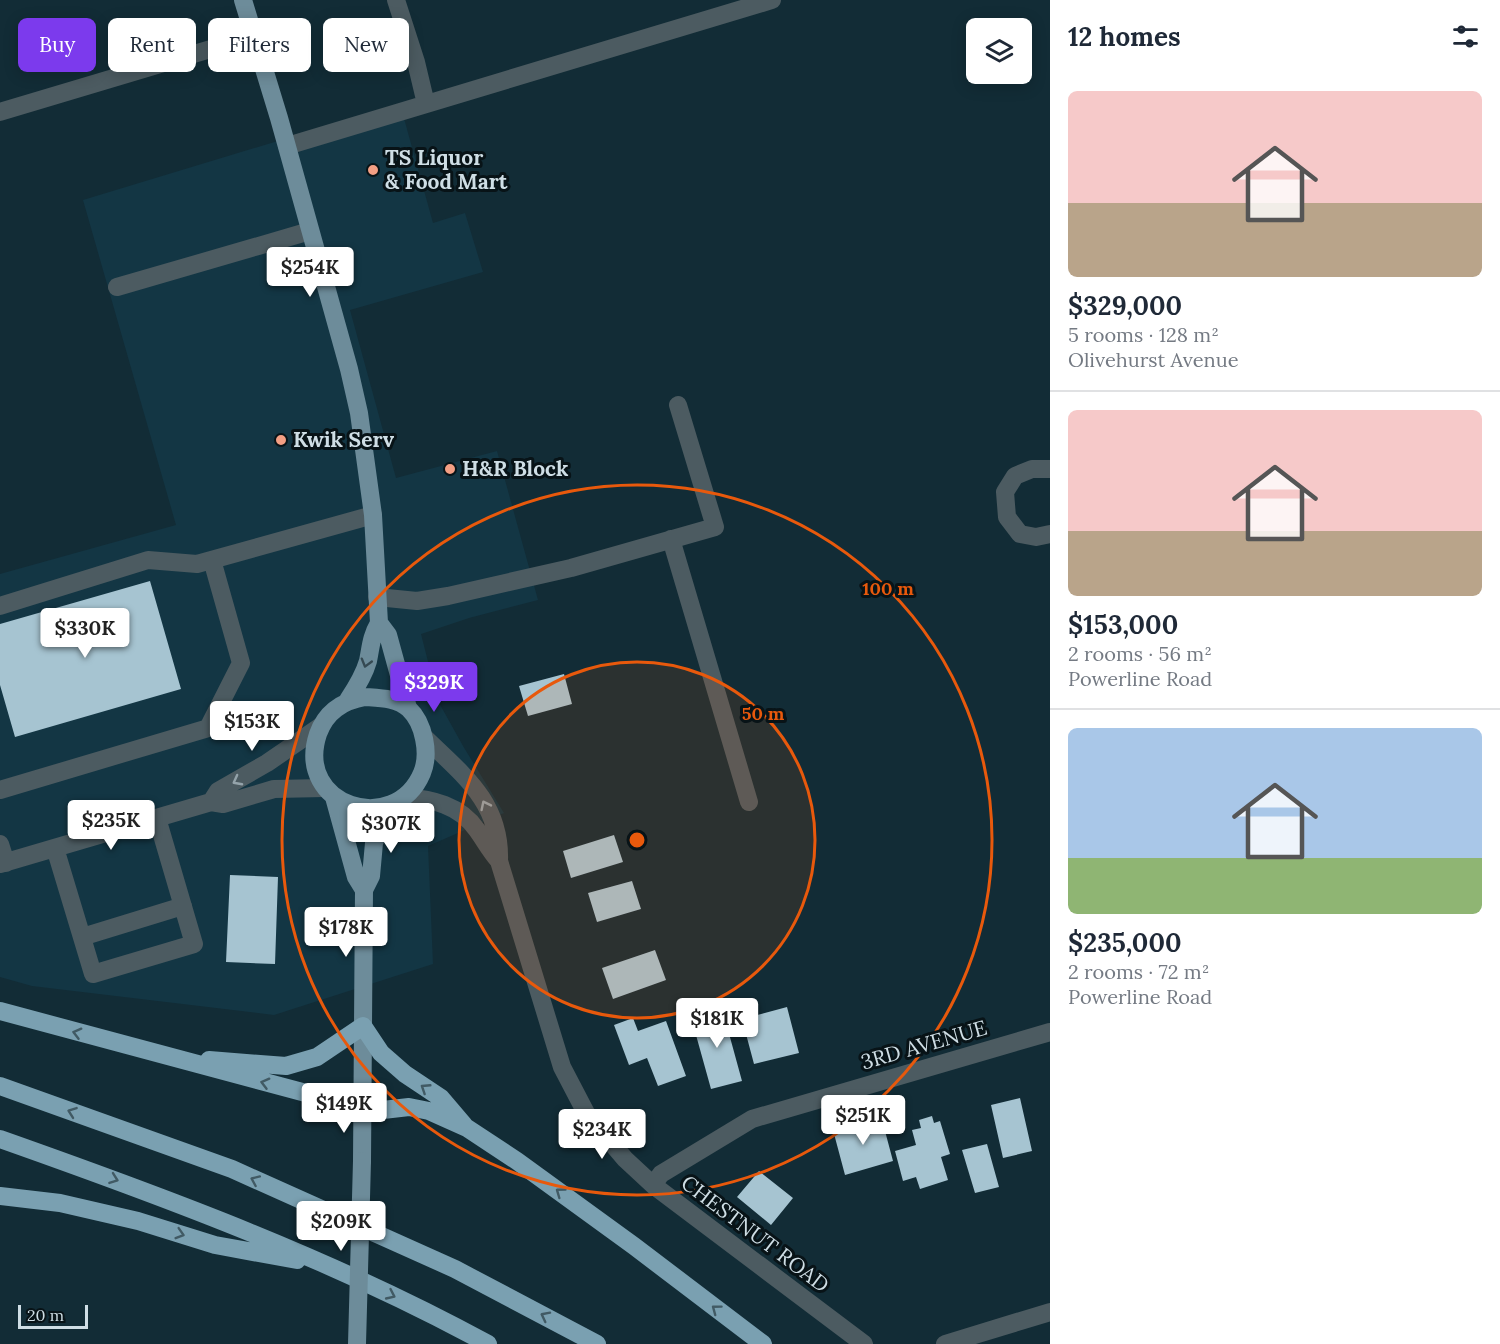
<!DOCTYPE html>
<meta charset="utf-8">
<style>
:root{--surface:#fff;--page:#f2f2f3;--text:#1f2937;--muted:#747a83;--line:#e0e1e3;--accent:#7c3aed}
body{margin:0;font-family:Lora,serif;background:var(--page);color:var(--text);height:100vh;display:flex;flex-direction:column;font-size:22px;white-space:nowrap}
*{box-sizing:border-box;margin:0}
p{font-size:20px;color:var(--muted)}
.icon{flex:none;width:33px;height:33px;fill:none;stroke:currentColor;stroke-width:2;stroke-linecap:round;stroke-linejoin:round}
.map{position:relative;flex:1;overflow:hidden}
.sheet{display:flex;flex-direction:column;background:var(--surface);width:450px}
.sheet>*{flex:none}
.top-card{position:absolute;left:18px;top:18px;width:570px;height:54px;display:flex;gap:12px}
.tools{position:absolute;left:966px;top:18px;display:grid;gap:12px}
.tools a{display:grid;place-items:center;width:66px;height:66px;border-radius:9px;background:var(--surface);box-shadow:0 3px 15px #0003;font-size:30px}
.scale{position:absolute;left:18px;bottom:15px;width:70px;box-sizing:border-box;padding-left:6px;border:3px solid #cfdee5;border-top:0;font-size:16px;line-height:21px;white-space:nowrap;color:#cfdee5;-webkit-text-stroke:4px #081317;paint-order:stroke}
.price{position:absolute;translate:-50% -51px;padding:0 14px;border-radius:6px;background:#fff;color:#222;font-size:20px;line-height:39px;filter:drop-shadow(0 2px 3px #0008)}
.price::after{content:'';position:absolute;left:50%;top:36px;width:18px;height:14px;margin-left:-9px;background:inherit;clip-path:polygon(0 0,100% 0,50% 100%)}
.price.active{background:var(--accent);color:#fff}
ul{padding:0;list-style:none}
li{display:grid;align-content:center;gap:12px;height:318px;padding:0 18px}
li+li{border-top:2px solid var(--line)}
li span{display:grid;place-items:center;height:186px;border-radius:9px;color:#555}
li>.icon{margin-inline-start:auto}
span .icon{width:108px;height:108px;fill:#fffc;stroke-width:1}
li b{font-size:26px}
h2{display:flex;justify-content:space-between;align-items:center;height:72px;padding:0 18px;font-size:26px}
.tag{padding:0 21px;border-radius:9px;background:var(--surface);box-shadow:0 3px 15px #0003;font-size:21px;line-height:54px}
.tag.active{background:var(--accent);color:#fff}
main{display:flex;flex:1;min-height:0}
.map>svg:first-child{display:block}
.built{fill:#133644}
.building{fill:#a6c4d1}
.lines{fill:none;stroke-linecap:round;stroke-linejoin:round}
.minor{stroke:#4c5b61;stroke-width:18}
.major{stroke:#6d8c9a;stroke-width:18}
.highway{stroke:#7aa0b1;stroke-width:18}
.major-bridge{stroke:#6d8c9a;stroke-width:18}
.oneway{stroke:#354952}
.oneway2{stroke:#94a3aa}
.oneway3{stroke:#415a64}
.ring{fill:none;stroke:#e8590c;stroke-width:3}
.poi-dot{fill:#f39f84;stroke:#081317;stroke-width:2}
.labels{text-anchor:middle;stroke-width:6;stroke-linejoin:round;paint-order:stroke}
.poi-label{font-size:21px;font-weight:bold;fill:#cfdee5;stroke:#081317;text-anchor:start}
.street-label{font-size:21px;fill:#cfdee5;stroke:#081317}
.centre{fill:#e8590c;stroke:#081317;stroke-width:3}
.ring-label{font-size:18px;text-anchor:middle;font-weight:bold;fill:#e8590c;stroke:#081317;stroke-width:6;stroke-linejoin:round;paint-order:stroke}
</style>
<main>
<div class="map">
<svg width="1050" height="1344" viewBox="0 0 1050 1344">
<rect width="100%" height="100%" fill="#122c36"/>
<path class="built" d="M400,104L433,223L465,213L483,272L350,310L396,478L497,451L538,600L469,618L421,634L438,701L463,746L504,813L428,846L433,964L274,1015L32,986L0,977V574L176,525L83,200Z"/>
<path class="building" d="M150,581L181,689L15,737L0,685V624Z
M564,674L572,704L528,716L519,686Z
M614,835L623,862L571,878L563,851Z
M230,875L278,877L275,964L226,962Z
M632,881L641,909L597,922L588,893Z
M655,950L666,980L613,999L602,968Z
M787,1007L799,1053L754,1064L742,1019Z
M722,1008L742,1081L711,1089L691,1017Z
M633,1018L638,1031L666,1021L686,1076L658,1086L647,1058L629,1065L614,1025Z
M1020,1098L1032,1151L1003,1158L991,1105Z
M881,1116L893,1161L845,1175L833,1130Z
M932,1116L934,1123L940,1121L950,1154L941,1157L948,1180L920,1189L916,1177L903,1181L895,1151L916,1145L912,1130L921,1128L919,1120Z
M987,1144L999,1187L975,1193L962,1150Z
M759,1171L793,1198L771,1225L737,1197Z"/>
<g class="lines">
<path class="minor" d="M396,0L416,62L426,104
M0,112L254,36
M287,146L772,0
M117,287L310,231
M1050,469H1032L1015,476L1005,492L1007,517L1020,534L1036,537L1050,534
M671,539L749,802
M377,597L417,601L448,596L571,568L715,527L678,405
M0,606L148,560L197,564L373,515
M424,737C462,774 501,802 499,861L562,1067L586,1113L625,1159L653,1185L864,1344
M0,790L208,728L241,663L212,560
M404,797C432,799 460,805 477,830C485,841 490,851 499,861
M211,802L218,791L267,763L321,726
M0,844L6,863
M55,848L93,974L194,944L157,818
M0,864L211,802L223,804L274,789L325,788
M82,937L183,906
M653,1185L661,1174L752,1119L1050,1032
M945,1344L1050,1312"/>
<path class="major" d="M243,0L279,118L349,369L359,413L373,515L379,623C371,637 371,646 368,661C364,675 356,688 348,700
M379,623L388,635L408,708
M365,697C379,698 398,698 409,709C424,723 430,754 422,773C395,837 294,807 318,734C326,711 343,701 365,697Z
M334,797L356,877L364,890
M362,1161L364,890L371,876L374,843L389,805"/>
<path class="highway" d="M0,1011L362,1108L383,1110L409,1107L429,1111L467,1128L517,1161L634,1246L763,1344
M209,1060L286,1066L317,1057L363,1026L381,1053L405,1074L441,1098L464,1125
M0,1086L232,1169L455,1269L597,1344
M0,1139C167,1198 332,1259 488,1344
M0,1196L60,1203L138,1221L215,1245L297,1260"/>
<path class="major-bridge" d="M357,1344L362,1161"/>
</g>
<defs><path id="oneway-chevron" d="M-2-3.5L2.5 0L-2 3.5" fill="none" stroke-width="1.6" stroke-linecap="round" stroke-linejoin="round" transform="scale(1.5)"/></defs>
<use class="oneway" href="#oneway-chevron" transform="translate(366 663) rotate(106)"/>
<g class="oneway2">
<use href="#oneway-chevron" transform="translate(237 781) rotate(152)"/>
<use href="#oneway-chevron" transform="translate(485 805) rotate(-116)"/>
</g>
<g class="oneway3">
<use href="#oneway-chevron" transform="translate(77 1033) rotate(-165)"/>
<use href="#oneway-chevron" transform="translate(265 1083) rotate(-165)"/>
<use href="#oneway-chevron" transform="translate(425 1088) rotate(-147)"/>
<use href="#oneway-chevron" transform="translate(72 1112) rotate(-160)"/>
<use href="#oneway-chevron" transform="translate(114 1179) rotate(20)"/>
<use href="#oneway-chevron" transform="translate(255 1180) rotate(-156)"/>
<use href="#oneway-chevron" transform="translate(560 1192) rotate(-144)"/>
<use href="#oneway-chevron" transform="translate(180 1234) rotate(17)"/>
<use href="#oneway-chevron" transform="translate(391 1295) rotate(25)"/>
<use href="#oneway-chevron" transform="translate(716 1309) rotate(-143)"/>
<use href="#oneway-chevron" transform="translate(545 1316) rotate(-153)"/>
</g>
<circle cx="637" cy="840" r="178" fill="#e8590c" fill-opacity=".12"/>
<g class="ring">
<circle cx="637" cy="840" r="178"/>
<circle cx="637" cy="840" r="355"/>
</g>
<g class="poi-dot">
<circle cx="373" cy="170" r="6"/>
<circle cx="281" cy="440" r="6"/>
<circle cx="450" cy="469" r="6"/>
</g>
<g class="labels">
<g class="poi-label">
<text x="385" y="165">TS Liquor<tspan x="385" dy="24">&amp; Food Mart</tspan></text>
<text x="293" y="447">Kwik Serv</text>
<text x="462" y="476">H&amp;R Block</text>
</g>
<g class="street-label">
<text transform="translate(924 1045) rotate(-16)" y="7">3RD AVENUE</text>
<text transform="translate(755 1234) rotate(37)" y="7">CHESTNUT ROAD</text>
</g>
</g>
<circle cx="637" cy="840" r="9" class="centre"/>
<g class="ring-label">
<text x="888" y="595">100 m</text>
<text x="763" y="720">50 m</text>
</g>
</svg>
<div class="tools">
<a><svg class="icon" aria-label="layers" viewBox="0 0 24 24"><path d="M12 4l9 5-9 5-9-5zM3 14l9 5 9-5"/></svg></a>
</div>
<div class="scale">20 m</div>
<b class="price" style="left:310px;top:298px">$254K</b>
<b class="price" style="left:85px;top:659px">$330K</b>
<b class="price active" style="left:434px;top:713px">$329K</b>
<b class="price" style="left:252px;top:752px">$153K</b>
<b class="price" style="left:111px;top:851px">$235K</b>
<b class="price" style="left:391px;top:854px">$307K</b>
<b class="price" style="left:346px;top:958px">$178K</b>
<b class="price" style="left:717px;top:1049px">$181K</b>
<b class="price" style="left:344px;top:1134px">$149K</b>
<b class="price" style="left:863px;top:1146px">$251K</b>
<b class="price" style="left:602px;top:1160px">$234K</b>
<b class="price" style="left:341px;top:1252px">$209K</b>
<div class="top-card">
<a class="tag active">Buy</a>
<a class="tag">Rent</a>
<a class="tag">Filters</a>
<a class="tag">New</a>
</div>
</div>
<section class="sheet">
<h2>12 homes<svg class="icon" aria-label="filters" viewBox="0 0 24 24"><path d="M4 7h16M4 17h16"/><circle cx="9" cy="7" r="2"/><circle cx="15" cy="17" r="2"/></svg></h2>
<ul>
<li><span style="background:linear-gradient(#f6c9c9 60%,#b9a48a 0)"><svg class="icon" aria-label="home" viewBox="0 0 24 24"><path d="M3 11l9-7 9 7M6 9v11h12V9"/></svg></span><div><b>$329,000</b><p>5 rooms · 128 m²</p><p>Olivehurst Avenue</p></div></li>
<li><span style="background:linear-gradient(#f6c9c9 65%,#b9a48a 0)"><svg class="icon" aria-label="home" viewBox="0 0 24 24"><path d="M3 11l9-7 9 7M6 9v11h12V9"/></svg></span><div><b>$153,000</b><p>2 rooms · 56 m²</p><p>Powerline Road</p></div></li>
<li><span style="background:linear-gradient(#a9c7e8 70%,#8fb573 0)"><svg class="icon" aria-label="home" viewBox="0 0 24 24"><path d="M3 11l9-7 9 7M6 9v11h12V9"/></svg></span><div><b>$235,000</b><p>2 rooms · 72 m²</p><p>Powerline Road</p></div></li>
</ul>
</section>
</main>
